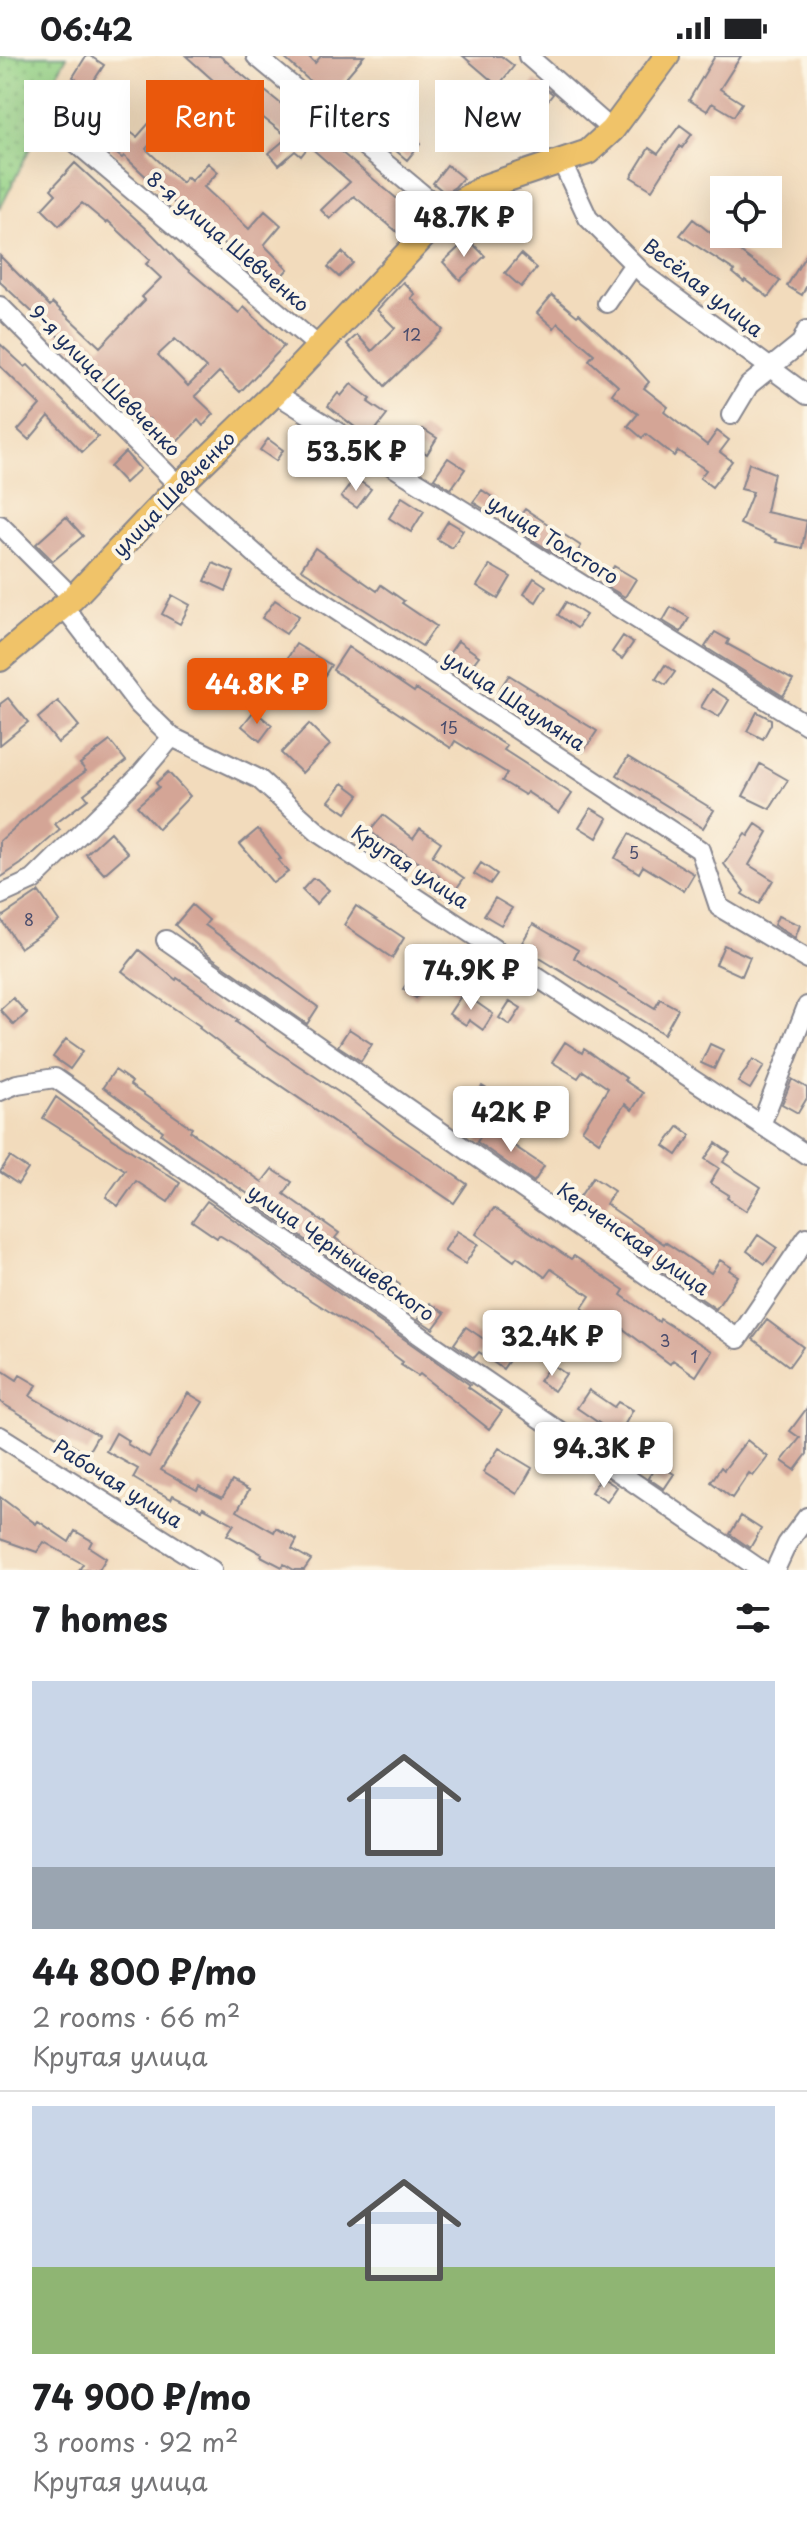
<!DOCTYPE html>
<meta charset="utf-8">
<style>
:root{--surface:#fff;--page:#f6f6f6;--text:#202124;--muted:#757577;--line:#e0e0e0;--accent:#ea580c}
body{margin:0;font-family:"Playpen Sans",sans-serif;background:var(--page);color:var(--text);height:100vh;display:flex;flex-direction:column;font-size:30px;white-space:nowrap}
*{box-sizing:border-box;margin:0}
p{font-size:26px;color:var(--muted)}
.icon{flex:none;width:44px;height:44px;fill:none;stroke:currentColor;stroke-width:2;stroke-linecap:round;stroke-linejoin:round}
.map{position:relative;height:1514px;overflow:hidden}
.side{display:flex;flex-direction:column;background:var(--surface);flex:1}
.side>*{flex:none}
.banner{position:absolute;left:24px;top:24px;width:760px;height:72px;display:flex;gap:16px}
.buttons{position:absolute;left:710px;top:120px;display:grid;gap:16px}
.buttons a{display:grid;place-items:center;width:72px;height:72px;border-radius:0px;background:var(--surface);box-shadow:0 8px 32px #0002;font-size:40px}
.price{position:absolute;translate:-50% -68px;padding:0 18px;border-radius:8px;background:#fff;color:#222;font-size:26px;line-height:52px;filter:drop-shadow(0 2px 4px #0008)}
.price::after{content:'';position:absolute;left:50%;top:48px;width:24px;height:18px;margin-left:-12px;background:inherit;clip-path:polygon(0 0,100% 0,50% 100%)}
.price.current{background:var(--accent);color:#fff}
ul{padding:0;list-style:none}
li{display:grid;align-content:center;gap:16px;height:424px;padding:0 32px}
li+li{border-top:2px solid var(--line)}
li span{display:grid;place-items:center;height:248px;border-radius:0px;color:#555}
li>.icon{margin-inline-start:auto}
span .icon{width:144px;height:144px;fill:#fffc;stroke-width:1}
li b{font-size:34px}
h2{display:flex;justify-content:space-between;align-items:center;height:96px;padding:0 32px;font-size:34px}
.chip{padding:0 28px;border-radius:0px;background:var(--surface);box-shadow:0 8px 32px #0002;font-size:28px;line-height:72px}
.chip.current{background:var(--accent);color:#fff}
.status{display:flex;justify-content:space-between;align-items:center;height:56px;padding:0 40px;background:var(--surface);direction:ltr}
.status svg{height:22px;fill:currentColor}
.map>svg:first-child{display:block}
.grass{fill:url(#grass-dots);stroke:#588072;stroke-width:2}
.building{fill:#d4a596;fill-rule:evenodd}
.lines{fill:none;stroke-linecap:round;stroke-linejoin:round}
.minor-casing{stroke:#86858d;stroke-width:22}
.major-casing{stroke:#86858d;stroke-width:28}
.minor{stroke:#fff;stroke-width:18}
.major{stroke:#f0c369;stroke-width:24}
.labels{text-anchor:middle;stroke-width:8;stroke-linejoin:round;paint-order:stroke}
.number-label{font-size:16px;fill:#494c6c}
.street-label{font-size:20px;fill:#1b2f5e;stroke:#fcf5e5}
</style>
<div class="status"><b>06:42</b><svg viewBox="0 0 49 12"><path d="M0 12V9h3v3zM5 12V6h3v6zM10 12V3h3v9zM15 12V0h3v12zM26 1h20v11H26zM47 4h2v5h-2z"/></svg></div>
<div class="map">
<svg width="807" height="1514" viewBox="0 0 807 1514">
<defs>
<pattern id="grass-dots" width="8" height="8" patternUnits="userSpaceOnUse" patternTransform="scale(2)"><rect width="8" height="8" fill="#94d287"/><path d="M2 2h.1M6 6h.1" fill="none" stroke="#78ab72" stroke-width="1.8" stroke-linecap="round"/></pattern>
</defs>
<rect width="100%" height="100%" fill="#fcf5e5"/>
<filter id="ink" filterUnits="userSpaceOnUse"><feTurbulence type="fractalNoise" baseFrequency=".0125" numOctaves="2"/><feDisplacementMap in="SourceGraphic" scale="16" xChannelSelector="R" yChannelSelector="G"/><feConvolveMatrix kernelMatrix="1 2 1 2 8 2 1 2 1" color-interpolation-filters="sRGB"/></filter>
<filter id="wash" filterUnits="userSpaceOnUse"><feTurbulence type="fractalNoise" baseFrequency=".006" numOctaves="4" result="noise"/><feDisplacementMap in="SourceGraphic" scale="32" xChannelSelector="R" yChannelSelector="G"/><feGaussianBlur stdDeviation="1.8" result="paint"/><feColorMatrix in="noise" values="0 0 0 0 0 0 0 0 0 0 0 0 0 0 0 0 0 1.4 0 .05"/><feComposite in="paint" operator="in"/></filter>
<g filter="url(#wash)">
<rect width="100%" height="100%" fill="#f2dbbc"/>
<path class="grass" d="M0,0H67L45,40L38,76L0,153Z"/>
<g id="blocks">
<path class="building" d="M86,0H90L104,9L89,32L73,21Z
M186,0H220L264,37L265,35L335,91L420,162L402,180L354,140L330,163L321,154L350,126L309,90L301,100L295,95L279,109L269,97L288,81L235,40L233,42Z
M282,0H308L315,7L321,0H364L342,26L400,78L404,74L420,88L407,104L376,78L372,81Z
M463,0H501L514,10L498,30Z
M715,0H741L720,33L742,47L734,60L712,47L707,55L689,44Z
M535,25L553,38L537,58L520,45Z
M89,38L109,53L106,58L137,81L151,65L162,74L146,93L182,127L187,121L191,125L208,107L218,116L204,131L249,173L265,155L281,169L264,189L288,213L274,228L250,205L247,208L231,194L189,154L186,157L172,145L124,100L122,102L105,89L108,85L74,58Z
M501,40L513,51L498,66L487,56Z
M680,69L692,78L682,92L680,90L652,134L631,121L649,92L658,98Z
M75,107L149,175L179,206L239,257L244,251L284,290L240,336L219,316L195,340L214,358L203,370L198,364L175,388L149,363L146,366L85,305L0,226V200L50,250L53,247L100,291L145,244L142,241L161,222L146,208L150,204L108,165L106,167L82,147L59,170L42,153L56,138L51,133ZM175,283L206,312L188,330L158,299Z
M447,109L463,122L455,131L445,137L433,127Z
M693,163L712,178L714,175L731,185L729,188L780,225L768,241L745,224L744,226L733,217L735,215L680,179Z
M468,183L485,200L460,224L443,206Z
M342,196L353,207L339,221L328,211Z
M807,197V229L802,239L787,230Z
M521,198L537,212L521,231L505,217Z
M403,226L415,238L411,242L443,274L385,330L347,288L357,279L372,295L395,272L377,254Z
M552,239L577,260L579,258L628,303L649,326L644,332L668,351L664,356L707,389L717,375L729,384L720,396L732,405L712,431L700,422L706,414L678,395L674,400L646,378L642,382L628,370L638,358L612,338L618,330L589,304L594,298L558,267L554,272L537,257Z
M0,288L25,311L28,309L98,381L82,396L49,360L29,384L18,374L40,349L0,310Z
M351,328L371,343L368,346L387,359L369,382L328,350L338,337L341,340Z
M423,373L437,382L427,398L410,387Z
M313,381L331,394L315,416L297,403Z
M268,383L283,394L276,405L260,394Z
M125,396L140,413L125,427L110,411Z
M448,402L465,413L451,433L434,422Z
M749,407L774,417L766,456L807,465L802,492L776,486L777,484L740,468L753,436L741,433Z
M355,422L371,433L357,452L341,441Z
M482,434L495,443L487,455L473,446Z
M402,441L424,455L411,476L389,462Z
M525,453L581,490L570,507L512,471Z
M66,461L83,480L53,505L36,488Z
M448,465L463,474L452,492L437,483Z
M315,492L377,535L381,529L404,545L402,547L436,570L422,590L301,513Z
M213,507L234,516L226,535L205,525Z
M490,509L511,521L498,543L477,530Z
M614,510L636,523L625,541L603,528Z
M534,522L546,530L536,546L524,538Z
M172,539L190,549L180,568L162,558Z
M275,544L299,560L286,578L262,562Z
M566,546L586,559L577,572L558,559Z
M671,551L689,562L681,576L663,565Z
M715,576L729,584L727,588L793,624L783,640L705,591Z
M623,580L633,587L622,603L612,596Z
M458,585L479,600L464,620L444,605Z
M296,588L331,609L309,646L274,625Z
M348,591L414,636L416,633L507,690L504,694L572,738L559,757L527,736L525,739L502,725L507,717L455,685L451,692L333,614Z
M665,609L675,616L666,629L656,623Z
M509,619L536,636L535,637L597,675L583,696L565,685L566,683L496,639Z
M204,620L221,630L210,649L193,639Z
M712,633L729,644L719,661L701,651Z
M8,642L28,666L0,689V648Z
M58,645L79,670L58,687L38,662Z
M254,655L272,669L260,685L242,670Z
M757,656L771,663V668L763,683L747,675Z
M309,668L330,689L302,717L281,697Z
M110,685L126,705L84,738L88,743L55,768L60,774L21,808L0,822V785L47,743L86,715L80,708Z
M628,701L714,754L703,772L617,719Z
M760,708L788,724L770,753L743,740Z
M168,716L190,740L158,773L137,750L159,731L156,727Z
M343,727L359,739L346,757L329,745Z
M591,752L608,762L597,782L579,771Z
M383,759L413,782L420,772L441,786L432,800L464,822L451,840L434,828L439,820L392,789L390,791L370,775Z
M756,768L768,776L749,809L773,824L759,848L742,838L744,835L724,808L745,778L748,780Z
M258,773L273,792L281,803L278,804L288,816L273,827L240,788Z
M110,776L128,797L104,818L86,798Z
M629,778L694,818L684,835L643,810L639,817L615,802Z
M481,807L497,818L490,828L474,818Z
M312,823H317L329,834L316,848L302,834Z
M39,836L59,865L20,892L0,862Z
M495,842L512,852L501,869L484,859Z
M192,849L209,864L205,869L318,951L307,968L207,898L175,869Z
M356,850L404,882L392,902L344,869Z
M778,860L800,869L795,882L774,869Z
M533,868L578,894L574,902L655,952L660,943L678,953L664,978L520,890Z
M724,889L750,901L742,920L716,908Z
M139,894L176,924L177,922L238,964L236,966L275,994L352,1045L393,1077L467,1128L454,1147L238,1001L199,972L200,970L147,934L122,915Z
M423,904L436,913L416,942L403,933Z
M448,911L465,921L456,937L439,926Z
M463,937L493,958L483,974L469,964L466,969L449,958Z
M13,942L27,957L14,969L0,954Z
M510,945L521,952L510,969L499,962Z
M349,973L372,988L361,1005L338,990Z
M66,983L83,995L70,1013L53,1001Z
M565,986L582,997L584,993L626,1022L624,1024L643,1037L632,1054L625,1048L599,1086L582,1074L608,1032L583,1015L578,1022L552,1006Z
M710,988L723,994L714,1013L701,1007Z
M753,1003L764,1010L750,1033L738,1026Z
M115,1014L132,1026L130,1029L192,1072L190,1075L262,1126L272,1113L292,1126L284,1138L339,1177L335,1182L400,1229L389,1243L248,1143L251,1140L189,1099L161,1078L163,1075L103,1031Z
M792,1023L807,1032V1042L798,1057L782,1048Z
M482,1030L496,1038L481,1062L467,1054Z
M56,1041L107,1079L180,1127L168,1146L136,1125L118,1150L106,1141L125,1114L43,1062Z
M679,1070L691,1079L677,1099L664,1090Z
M486,1071L544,1110L534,1126L477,1086Z
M716,1087L730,1097L723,1106L761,1131L746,1155L727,1142L729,1139L710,1127L719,1112L705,1103Z
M10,1101L28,1113L18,1128L0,1116Z
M593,1121L614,1135L606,1148L664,1188L665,1186L711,1217L720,1204L731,1211L729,1214L738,1220L716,1253L610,1179L614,1174L575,1148Z
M207,1145L470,1329L468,1331L502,1355L489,1373L420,1318L418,1320L401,1309L403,1306L371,1282L286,1228L247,1196L219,1179L217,1182L192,1165Z
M494,1152L571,1203L574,1200L624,1234L621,1239L659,1266L660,1263L712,1295L696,1320L673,1304L670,1308L606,1260L602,1266L582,1252L590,1240L551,1213L545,1221L517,1201L514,1205L476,1178Z
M457,1175L478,1188L465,1208L444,1195Z
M758,1179L777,1192L765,1208L747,1195Z
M430,1247L445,1257L433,1273L418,1263Z
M767,1264L803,1291L789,1310L753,1283Z
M466,1271L497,1292L500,1288L514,1297L503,1313L479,1296L474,1302L454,1288Z
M551,1308L566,1318L554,1335L539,1325Z
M0,1313L17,1324L20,1319L37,1329L30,1340L98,1379L87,1398L0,1346Z
M589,1334L614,1351L618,1346L633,1354L618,1380L577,1352Z
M188,1337L203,1346L161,1414L197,1434L199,1430L222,1442L232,1425L249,1434L237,1455L274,1476L276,1472L297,1484L292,1493L311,1504L304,1514H294L284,1508L282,1511L261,1500L262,1498L227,1479L234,1468L203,1451L202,1454L173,1439L171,1443L150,1432L133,1422L138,1413L106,1395L116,1377L129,1385L127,1388L149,1401Z
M807,1352V1398L795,1414L782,1405L800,1382L790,1375Z
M747,1384L768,1401L753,1420L749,1417L732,1442L711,1426L721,1411L724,1414Z
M499,1392L532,1412L517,1438L483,1416Z
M658,1408L674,1418L664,1433L648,1422Z
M601,1421L617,1431L607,1446L591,1436Z
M0,1441L36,1468L38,1465L69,1486L75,1475L92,1485L89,1491L106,1502L99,1514H79L83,1508L44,1486L37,1496L0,1483Z
M741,1460L761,1473L750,1492L730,1478Z"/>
</g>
</g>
<g filter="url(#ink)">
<use href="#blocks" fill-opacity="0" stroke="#86858d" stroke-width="2"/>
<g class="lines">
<g class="minor-casing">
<path id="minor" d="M256,0L445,157
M528,0L612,74
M38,55L317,289
M562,106L588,162L646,220L807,339
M607,247L634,208
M0,250L179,430L269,510L700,794L719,851L807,903
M275,337L807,669
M731,359L749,329L801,287L807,274
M0,469L73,542
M64,551L138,648L172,681L259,723L320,778L807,1099
M0,839L33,824L139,720L172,681
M166,884L738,1283L807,1181
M0,1035L17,1028L55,1022L428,1285L761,1514
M761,1069L807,950
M0,1380L212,1514
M775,1514L787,1488L807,1461"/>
</g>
<g class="major-casing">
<path id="major" d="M0,603L73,542L179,430L275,337L452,150L487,130L588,96L612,74L667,0"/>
</g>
<use href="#minor" class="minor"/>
<use href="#major" class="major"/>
</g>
</g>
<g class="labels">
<g class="number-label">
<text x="412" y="285">12</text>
<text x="449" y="678">15</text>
<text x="634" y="803">5</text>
<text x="29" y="870">8</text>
<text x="665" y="1291">3</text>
<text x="694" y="1307">1</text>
</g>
<g class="street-label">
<text transform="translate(228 186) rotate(40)" y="7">8-я улица Шевченко</text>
<text transform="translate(703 232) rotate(38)" y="7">Весёлая улица</text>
<text transform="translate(105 325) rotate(45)" y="7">9-я улица Шевченко</text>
<text transform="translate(174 438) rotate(-46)" y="7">улица Шевченко</text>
<text transform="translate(553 484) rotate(32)" y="7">улица Толстого</text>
<text transform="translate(514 645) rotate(33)" y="7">улица Шаумяна</text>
<text transform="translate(410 811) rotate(33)" y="7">Крутая улица</text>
<text transform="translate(633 1183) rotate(35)" y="7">Керченская улица</text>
<text transform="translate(341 1197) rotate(35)" y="7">улица Чернышевского</text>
<text transform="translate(118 1428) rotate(32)" y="7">Рабочая улица</text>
</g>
</g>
</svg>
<div class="buttons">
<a><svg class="icon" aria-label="locate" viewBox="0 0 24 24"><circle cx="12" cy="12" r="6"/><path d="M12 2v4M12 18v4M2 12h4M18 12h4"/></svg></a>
</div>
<b class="price" style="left:464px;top:203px">48.7K ₽</b>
<b class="price" style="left:356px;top:437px">53.5K ₽</b>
<b class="price current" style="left:257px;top:670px">44.8K ₽</b>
<b class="price" style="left:471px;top:956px">74.9K ₽</b>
<b class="price" style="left:511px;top:1098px">42K ₽</b>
<b class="price" style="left:552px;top:1322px">32.4K ₽</b>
<b class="price" style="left:604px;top:1434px">94.3K ₽</b>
<div class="banner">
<a class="chip">Buy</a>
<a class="chip current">Rent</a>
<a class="chip">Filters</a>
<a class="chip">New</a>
</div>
</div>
<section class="side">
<h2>7 homes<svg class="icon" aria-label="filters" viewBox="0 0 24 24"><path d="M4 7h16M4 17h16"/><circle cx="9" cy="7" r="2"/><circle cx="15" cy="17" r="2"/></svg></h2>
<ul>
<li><span style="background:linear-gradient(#c9d6e8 75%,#9aa5b1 0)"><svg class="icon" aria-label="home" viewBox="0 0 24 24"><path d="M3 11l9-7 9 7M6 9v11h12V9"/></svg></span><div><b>44 800 ₽/mo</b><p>2 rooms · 66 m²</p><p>Крутая улица</p></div></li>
<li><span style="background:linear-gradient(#c9d6e8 65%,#8fb573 0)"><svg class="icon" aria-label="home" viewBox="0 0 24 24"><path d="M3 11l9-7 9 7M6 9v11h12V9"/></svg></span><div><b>74 900 ₽/mo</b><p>3 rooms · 92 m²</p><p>Крутая улица</p></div></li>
</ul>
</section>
